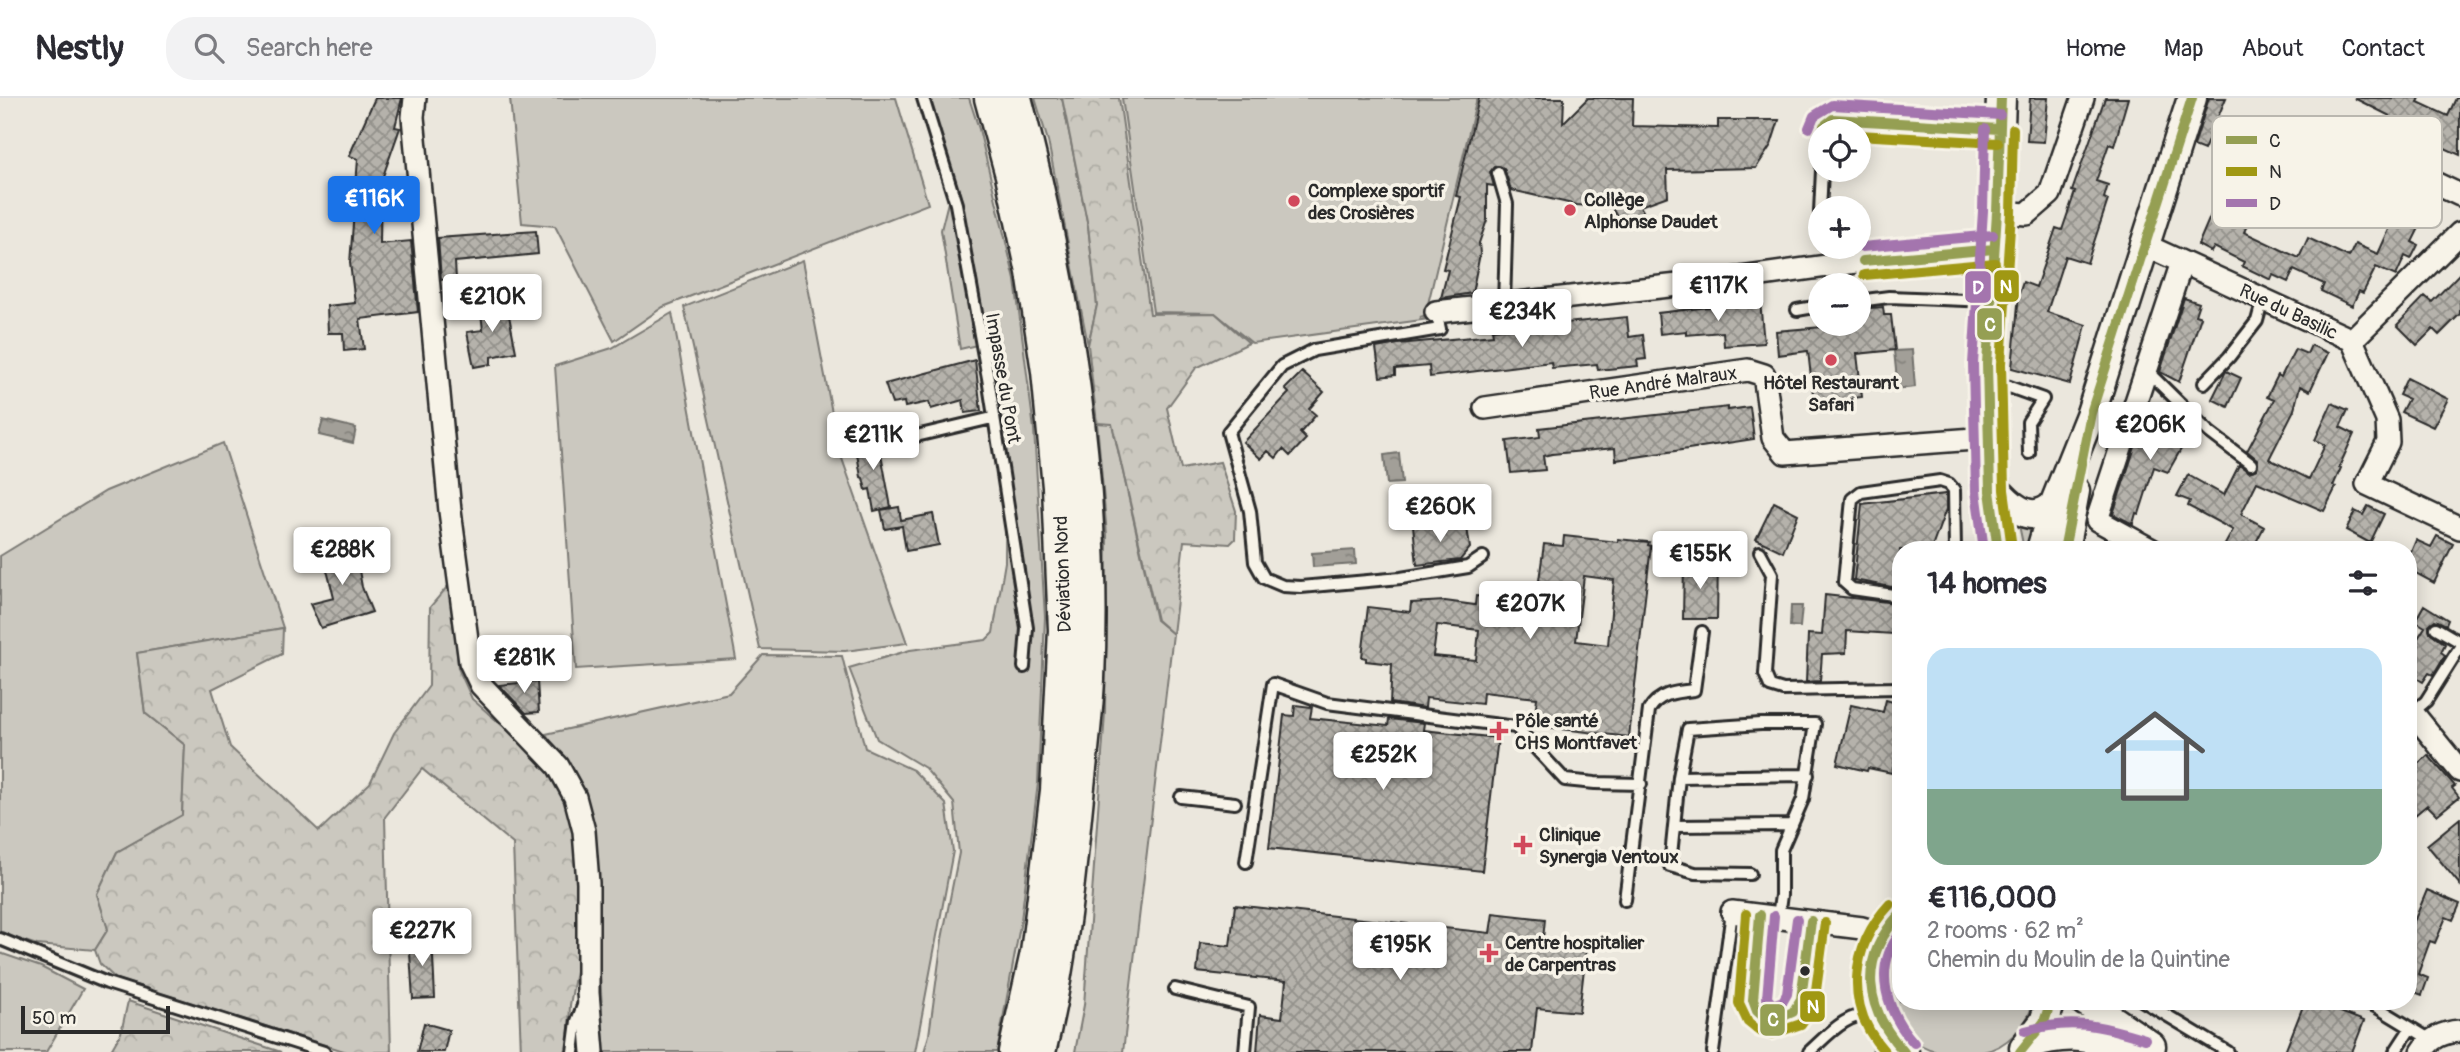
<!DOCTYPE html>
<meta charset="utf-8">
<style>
:root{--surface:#fff;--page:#f2f2f3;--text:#2b2b33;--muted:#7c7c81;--line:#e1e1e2;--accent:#1a73e8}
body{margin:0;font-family:Pangolin,sans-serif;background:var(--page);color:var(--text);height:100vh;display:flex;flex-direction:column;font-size:26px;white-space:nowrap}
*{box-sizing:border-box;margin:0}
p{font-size:23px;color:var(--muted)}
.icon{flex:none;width:38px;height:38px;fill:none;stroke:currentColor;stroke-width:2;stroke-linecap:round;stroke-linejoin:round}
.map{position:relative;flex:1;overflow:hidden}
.drawer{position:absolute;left:1892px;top:443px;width:525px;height:469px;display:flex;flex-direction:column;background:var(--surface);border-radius:28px;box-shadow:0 4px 18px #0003}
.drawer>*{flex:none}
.fabs{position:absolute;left:1808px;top:21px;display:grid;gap:14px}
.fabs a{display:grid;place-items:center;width:63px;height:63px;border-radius:50%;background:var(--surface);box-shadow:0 4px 18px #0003;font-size:35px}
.scale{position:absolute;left:21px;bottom:18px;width:149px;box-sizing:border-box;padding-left:7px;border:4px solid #2b2b2b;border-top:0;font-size:19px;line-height:24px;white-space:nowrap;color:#2b2b2b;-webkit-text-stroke:5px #f7f3e8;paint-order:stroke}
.price{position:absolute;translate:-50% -60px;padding:0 16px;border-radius:7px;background:#fff;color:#222;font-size:23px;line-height:46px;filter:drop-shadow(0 2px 4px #0008)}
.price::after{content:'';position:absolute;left:50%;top:42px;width:21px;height:16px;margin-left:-10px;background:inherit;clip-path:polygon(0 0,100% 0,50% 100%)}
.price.current{background:var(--accent);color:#fff}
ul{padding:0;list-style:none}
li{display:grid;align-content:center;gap:14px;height:371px;padding:0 35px}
li span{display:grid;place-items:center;height:217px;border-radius:21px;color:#555}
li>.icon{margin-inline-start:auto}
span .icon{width:126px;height:126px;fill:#fffc;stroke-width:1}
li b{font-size:30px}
h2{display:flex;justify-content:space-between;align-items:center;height:84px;padding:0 35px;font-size:30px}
header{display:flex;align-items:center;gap:42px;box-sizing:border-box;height:98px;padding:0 35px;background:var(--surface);border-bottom:2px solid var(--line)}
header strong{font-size:33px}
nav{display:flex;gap:38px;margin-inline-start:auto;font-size:24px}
.search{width:490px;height:63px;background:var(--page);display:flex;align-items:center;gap:18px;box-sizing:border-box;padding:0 24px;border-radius:28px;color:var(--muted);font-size:26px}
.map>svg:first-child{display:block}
.grass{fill:#cbc8bf;stroke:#7b7a75;stroke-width:2}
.forest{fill:url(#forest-crowns);stroke:#7b7a75;stroke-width:2}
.water{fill:url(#water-ripples);stroke:#72716c;stroke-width:2}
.building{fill:url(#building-cross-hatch);stroke:#2b2b2b;stroke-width:2;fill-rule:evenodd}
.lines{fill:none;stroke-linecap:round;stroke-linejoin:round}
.lane-casing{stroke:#2b2b2b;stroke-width:16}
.street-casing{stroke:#2b2b2b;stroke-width:26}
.secondary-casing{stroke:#2b2b2b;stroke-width:33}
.primary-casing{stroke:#2b2b2b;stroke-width:37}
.lane{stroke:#f7f3e8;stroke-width:10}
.street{stroke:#f7f3e8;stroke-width:21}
.secondary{stroke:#f7f3e8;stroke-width:28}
.primary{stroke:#f7f3e8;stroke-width:32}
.bus-1-casing{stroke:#f7f3e8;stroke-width:16}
.bus-2-casing{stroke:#f7f3e8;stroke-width:16}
.bus-3-casing{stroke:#f7f3e8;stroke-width:16}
.bus-1{stroke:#959f53;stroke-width:10}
.bus-2{stroke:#a09813;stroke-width:10}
.bus-3{stroke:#a475ae;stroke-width:10}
.poi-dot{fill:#d1495b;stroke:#f7f3e8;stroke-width:2.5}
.bus-dot{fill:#2b2b2b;stroke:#f7f3e8;stroke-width:2.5}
.labels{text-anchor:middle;stroke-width:7;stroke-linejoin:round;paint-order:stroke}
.poi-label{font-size:19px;font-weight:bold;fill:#2b2b2b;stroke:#f7f3e8;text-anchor:start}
.street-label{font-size:19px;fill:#2b2b2b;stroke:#f7f3e8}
.key{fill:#f7f3e8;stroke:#bab7af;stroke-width:2}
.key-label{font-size:19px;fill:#2b2b2b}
.line-badge{stroke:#f7f3e8;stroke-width:2.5}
.badge-label{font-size:19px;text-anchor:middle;font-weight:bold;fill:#fff}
</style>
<header>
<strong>Nestly</strong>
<div class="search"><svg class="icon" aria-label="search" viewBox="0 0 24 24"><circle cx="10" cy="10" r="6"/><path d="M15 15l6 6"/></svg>Search here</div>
<nav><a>Home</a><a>Map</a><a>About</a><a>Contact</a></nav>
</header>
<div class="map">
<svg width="2460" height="954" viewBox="0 0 2460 954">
<defs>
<pattern id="forest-crowns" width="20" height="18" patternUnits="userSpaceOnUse" patternTransform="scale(1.75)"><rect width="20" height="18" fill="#cbc8bf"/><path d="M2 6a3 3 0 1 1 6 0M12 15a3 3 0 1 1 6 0" fill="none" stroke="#aeaca4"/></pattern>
<pattern id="water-ripples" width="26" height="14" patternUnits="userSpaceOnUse" patternTransform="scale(1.75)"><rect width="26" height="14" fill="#a29f98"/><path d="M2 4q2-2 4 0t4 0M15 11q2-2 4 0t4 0" fill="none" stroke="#84827c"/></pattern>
<pattern id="building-cross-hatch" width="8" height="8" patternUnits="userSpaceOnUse" patternTransform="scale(1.75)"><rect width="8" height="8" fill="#b5b2ab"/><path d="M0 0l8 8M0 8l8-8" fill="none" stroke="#93918b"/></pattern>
</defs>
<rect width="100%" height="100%" fill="#ebe7dd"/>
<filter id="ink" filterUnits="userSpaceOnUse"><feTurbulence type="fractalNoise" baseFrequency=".0143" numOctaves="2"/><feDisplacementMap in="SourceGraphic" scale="14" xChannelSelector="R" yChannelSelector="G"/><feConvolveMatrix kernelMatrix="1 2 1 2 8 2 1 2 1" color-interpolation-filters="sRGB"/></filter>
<g filter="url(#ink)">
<path class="grass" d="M510,0H896L928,106L663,209L614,243L555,128L522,125Z
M928,0H969L979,31L1015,182L1034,331L1045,519L1038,685L1021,822L997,954H924L929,937L942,841L959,755L954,705L925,670L877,641L849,570L910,552L986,542L993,535L1005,464L1006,355L981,246L960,251L941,132L951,92L948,59Z
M1035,0H1062L1088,128L1097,207L1088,247L1048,43Z
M1122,0H1477L1428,206L1427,217L1420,219L1429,221L1252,245L1215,215L1153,214Z
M803,162L839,352L907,545L845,553L760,551L684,209Z
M672,215L736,561L576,571L555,268L612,250Z
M1097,325H1112L1156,522L1173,536L1123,954H1075L1084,907L1105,615L1107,437Z
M223,345L283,530L137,555L145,615L185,647L182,718L117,754L97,796L108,831L95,852L37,847L0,835V458L106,393Z
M2036,426L2032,451H2024L2019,427Z
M763,557L842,558L865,650L913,672L946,706L953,753L915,954H604L593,730L580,689L546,636L729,595Z
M1900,839V903H2034C2028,926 2007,950 1982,954C1976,954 1968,954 1961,954C1954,954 1946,954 1939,954C1887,942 1877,879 1900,839Z
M0,855L41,869L83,891L46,954H0Z"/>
<path class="forest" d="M1062,0H1119L1150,216L1215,215L1249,245L1196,270L1167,310L1181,371L1220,364L1236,413L1235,441L1230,446L1184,443L1173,536L1157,522L1112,326L1097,325L1088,247L1097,207L1088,128Z
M452,483L458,570L472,601L537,658L558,685L572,709L582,839L570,907L568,954H521L513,746L422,671L385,719L391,954H347L116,881L100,866L95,852L108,831L97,796L117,754L182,717L185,647L145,615L137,555L283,530L282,556L212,591L230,649L319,733L370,685L394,635L429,588L430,509Z
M128,903L281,954H110L121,935Z"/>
<path class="water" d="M1912,252L1915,289L1898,291L1894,253Z
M323,322L356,330L353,345L319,337Z
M1399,355L1402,385L1387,386L1384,357Z
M1355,452L1356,466L1313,469L1312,455Z
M1791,508H1802L1800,529L1790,528Z"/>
<path class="building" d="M375,0H402L395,29L400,30L381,84L380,146L411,143L418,214L360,221L364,251L344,253L343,235H328L327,208L355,205L350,165L358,61L349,58Z
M1479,0H1564L1563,25L1588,0H1633L1632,28L1718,30V22H1779L1771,47L1756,70L1667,72L1668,98L1640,108L1643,113L1621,126L1612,110L1577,107L1511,92L1504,70L1495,68L1490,74L1494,88L1487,87V122L1479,145L1480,156L1472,195L1441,200L1448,172L1443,171L1461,99L1456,98Z
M2030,0H2048L2044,44L2027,43Z
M2105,0H2128L2114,48L2109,46L2096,83L2108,87L2104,100L2108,102L2087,165L2065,158L2047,214L2086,227L2070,286L2012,270L2019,196L2023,184L2036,189L2056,130L2062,132L2075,94L2072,93Z
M2209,0H2226L2204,52L2194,48Z
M2354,0H2420L2418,4L2448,18L2456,0H2460V57L2412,35L2388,22L2390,18Z
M2246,57L2278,71L2262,105L2258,103L2244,134L2299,160L2308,140L2349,159L2355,146L2378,156L2409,87L2438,101L2433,114L2428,112L2412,144L2418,147L2411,161L2405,158L2396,178L2376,169L2363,195L2359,193L2352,208L2321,193L2324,186L2294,172L2288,184L2273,177L2271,182L2242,168L2244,164L2214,149L2211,154L2198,147L2221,93L2229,97Z
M536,133L538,156L455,164L456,181L441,182L438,140Z
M2460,175V216L2439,237L2433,231L2417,247L2397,227L2425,198L2432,204Z
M2184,200L2199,205L2195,217L2201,219L2179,284L2160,274Z
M506,202L516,254L491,259V266L474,269L467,234L483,232L480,206Z
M1760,203L1764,245L1724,248L1723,234L1686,237V233L1660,236L1658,215Z
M1883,209L1884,217H1891L1895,252L1857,256L1862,299L1814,305L1808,253L1778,257L1776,233L1858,226V211Z
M1627,219L1629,239L1643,237L1646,261L1637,262L1638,268L1598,272L1597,266L1552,270L1551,264L1430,279L1429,268L1395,271V277L1380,279L1376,250L1398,246L1493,237L1492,232Z
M2311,247L2328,255L2310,293L2300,288L2294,312L2269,361L2309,381L2325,347L2315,342L2332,305L2348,312L2340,329L2354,336L2339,369L2341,370L2333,388L2336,389L2324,413L2257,384L2241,416L2264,429L2252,452H2222L2233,432L2188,408L2190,403L2177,398L2188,377L2224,397L2239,367L2249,374L2257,371L2258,362L2247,353L2274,302L2267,299L2278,277L2281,279L2295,251L2307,256Z
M975,262L981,313L965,315L963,302L931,311L929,304L905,309L904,304L892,306L885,286Z
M2226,273L2241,280L2228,309L2212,301Z
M1302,274L1324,294L1309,311L1316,317L1300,335L1306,341L1290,358L1283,351L1276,360L1268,353L1261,361L1243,344L1289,295L1285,291Z
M2407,280L2448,301L2433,329L2401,314L2408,301L2399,297Z
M1728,309V312L1750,309L1754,341L1616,362L1615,350L1552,356L1543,358L1545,372L1511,375L1507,343L1540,339L1539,330Z
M2162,309L2189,325L2176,348L2181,351L2168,374L2154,369L2139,416L2136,415L2133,426L2113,416L2136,346L2140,348Z
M874,335L877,346L879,345L891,409L874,413L870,391L866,392L863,380L861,379L856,350L862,349L860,339Z
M1946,396V411L1931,452H1900V485H1897V490L1854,482L1862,406Z
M1774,404L1798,416L1783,454L1756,441Z
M2368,408L2384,416L2370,445L2346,432L2355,413L2363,417Z
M899,409L901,422L933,416L939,447L906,453L902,428L885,431L881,412Z
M1438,423L1439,433L1467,429L1470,450L1460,462L1417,467L1413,427Z
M1564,438L1618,444V441L1649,444L1648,447L1651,448L1629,639L1544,629L1545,625L1534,624L1537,600L1483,594L1482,606L1426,600L1425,610L1390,605L1392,566L1366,563V560L1362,559L1368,509L1410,514L1411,505L1445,503L1475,507L1476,498L1536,504L1544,446L1563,448ZM1584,478L1614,482L1608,547L1576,543ZM1437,527L1479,532L1476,562L1433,558Z
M2437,438L2453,446L2434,485L2408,471V461L2416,442L2431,449Z
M354,445L362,489L372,514L321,530L310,506L334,500L328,476L318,451Z
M1684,464L1718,465L1717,521H1683Z
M1825,497L1896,505L1893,536L1847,533L1846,555L1822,556L1820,583L1806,584L1808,536L1822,537Z
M2424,507L2448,522L2446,527L2435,522L2429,527L2430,534L2445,546L2441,554L2445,557L2433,577L2429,575L2423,584L2408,575V564L2418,547L2415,545L2425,529L2415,523Z
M537,583L539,614L526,615L499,587Z
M1886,602L1900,606V640L1892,675L1868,670L1867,673L1837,666L1851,607L1883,614Z
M1295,607L1312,609L1310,620L1388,628L1389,621L1424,625L1423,632L1498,640L1482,773L1269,750L1284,617L1294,618Z
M2428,657L2455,688L2452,690L2459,699L2437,717L2427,707L2408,723V676Z
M2460,720V787L2427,747Z
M2427,792L2460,806L2453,822L2446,819L2435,845L2430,843L2418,876L2428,880L2422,897L2412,893L2410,898H2408V838Z
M1235,807L1490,835L1493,815L1545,821L1543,841L1587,845L1579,914L1537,910L1532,954H1257L1260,917L1282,920L1286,883L1197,874L1200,845L1230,848Z
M432,839L435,900L413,901L409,840Z
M2305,903H2312L2364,923L2352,954H2285Z
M424,925L449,932L444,954H417Z"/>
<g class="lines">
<g class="lane-casing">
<path id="lane" d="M923,0L956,106L988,280L1027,530L1024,569
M1823,33L1824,28L1833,21L1999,31
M1498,75L1507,106L1504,207
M1820,114L1822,72
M1858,203L1889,199L1991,203
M1797,212L1820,208
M1436,214L1440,231L1314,252L1282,268L1228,334L1250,413L1255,464L1264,480L1283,488L1301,489L1401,480L1468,469L1483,459
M2146,272L2209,334L2251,366
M1990,282L2043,301L2028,324L2029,355
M2204,285L2229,259L2257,223L2263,201
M895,343L992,320
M1760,454L1772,476L1765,576L1770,588L1783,592L1900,590
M1900,498L1852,491L1844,484L1852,401L1861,394L1940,383L1949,386L1954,392L1955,452
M2436,530L2460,544
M2413,614L2426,603L2460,549
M1679,679L1808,677
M1181,699L1235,705
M1674,728L1792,727
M1246,764L1273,586L1327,605L1516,629L1565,682L1595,685L1641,686
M1750,776L1695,775L1670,768L1679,679L1688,631L1761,626H1815L1803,701L1781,752V797L1778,819
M1625,802L1649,612C1659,595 1675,594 1694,592L1702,534
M1760,817L1753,902L1757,913L1765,920L1774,922L1793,914L1801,901L1811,823
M0,841L107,885L324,954
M1175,891L1249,909L1245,954
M2143,903L2228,954
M2362,903L2375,908L2431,942
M573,954L577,923L584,905
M1713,954L1732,814
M1809,954C1830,935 1846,915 1876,915
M2395,954L2410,931"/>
</g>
<g class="street-casing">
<path id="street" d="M415,0L413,19L450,413L470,564L481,587L558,668L575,699L584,733L588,785V895L593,954
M2363,51L2460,97
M1997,114L2027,116L2050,96L2083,0
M2145,147L2182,164L2097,422L2152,452
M2182,164L2352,242L2387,322L2388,344L2367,386L2460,430
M1436,214L1741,180L1863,163L1994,151
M2352,242L2460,135
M1485,310L1748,272L1764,277L1773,340L1785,355L1988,340
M2408,609L2460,673
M1732,814L1862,830L1883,836
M2422,954C2431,939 2444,934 2460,933"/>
</g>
<g class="secondary-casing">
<path id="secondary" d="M2001,397C2017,414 2035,425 2054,407
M1998,452L1990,393L1987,266L1997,114L2001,0
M2041,452L2054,407L2091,315L2192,0
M2064,452L2075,393
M1900,816C1856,853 1865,919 1904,954
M2085,903L2151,948
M2029,946C2074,931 2097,941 2141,954
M2024,950L2044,924L2051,903"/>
</g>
<g class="primary-casing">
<path id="primary" d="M991,0L1012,77L1033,174L1048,273L1059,389L1065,532L1057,693L1037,855L1015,954
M1015,0C1064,185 1097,389 1088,581C1086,624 1080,666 1076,708C1068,790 1059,873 1039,954
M1890,954L1892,943"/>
</g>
<use href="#lane" class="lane"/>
<use href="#street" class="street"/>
<use href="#secondary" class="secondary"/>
<use href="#primary" class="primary"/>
<g class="bus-1-casing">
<path id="bus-1" d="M1823,33L1824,28L1833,21L1999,31
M1863,163L1994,151
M1998,452L1990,393L1987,266L1997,114L2001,0
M2064,452L2091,315L2192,0
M1900,816C1858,861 1864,910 1904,954
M1760,817L1753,902L1757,913L1765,920L1774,922L1793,914L1801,901L1811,823
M2020,954L2044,924L2051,903"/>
</g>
<g class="bus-2-casing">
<path id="bus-2" d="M1858,37L1998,45
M1864,177L1995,165
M2012,450L2004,392L2001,266L2011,115L2013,31
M1746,816L1739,905L1748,924L1759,933L1772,936L1801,926L1814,907L1825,825
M1885,954C1844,909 1850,849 1890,806"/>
</g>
<g class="bus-3-casing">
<path id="bus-3" d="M1809,30L1814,18L1832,7L2000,17
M1862,149L1993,137
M1984,452L1976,393L1973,266L1983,113L1985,31
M1774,818L1767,900L1773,907L1783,903L1787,896L1797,821
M1900,836C1872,871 1887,915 1914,945
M2025,933C2071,920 2101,927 2145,941"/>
</g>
<use href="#bus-1" class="bus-1"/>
<use href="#bus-2" class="bus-2"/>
<use href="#bus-3" class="bus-3"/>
</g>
</g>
<g class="poi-dot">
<circle cx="1294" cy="103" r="7"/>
<circle cx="1570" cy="112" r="7"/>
<circle cx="1831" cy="262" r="7"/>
<path d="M1495.5 622.5h7v7h7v7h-7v7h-7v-7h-7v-7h7z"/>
<path d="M1519.5 736.5h7v7h7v7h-7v7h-7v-7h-7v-7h7z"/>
<path d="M1485.5 844.5h7v7h7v7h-7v7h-7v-7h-7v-7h7z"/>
</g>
<circle class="bus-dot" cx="1805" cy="873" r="6"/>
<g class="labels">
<g class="poi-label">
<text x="1308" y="99">Complexe sportif<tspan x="1308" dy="22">des Crosières</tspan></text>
<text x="1584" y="108">Collège<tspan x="1584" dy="22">Alphonse Daudet</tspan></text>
<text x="1831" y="291" text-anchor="middle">Hôtel Restaurant<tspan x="1831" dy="22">Safari</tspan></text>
<text x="1515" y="629">Pôle santé<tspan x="1515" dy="22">CHS Montfavet</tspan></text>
<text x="1539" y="743">Clinique<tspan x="1539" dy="22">Synergia Ventoux</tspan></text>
<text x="1505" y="851">Centre hospitalier<tspan x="1505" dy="22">de Carpentras</tspan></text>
</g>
<g class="street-label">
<text transform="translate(2289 213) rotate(25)" y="7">Rue du Basilic</text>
<text transform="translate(1004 280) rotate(80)" y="7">Impasse du Pont</text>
<text transform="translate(1663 284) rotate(-8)" y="7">Rue André Malraux</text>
<text transform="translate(1062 476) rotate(-92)" y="7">Déviation Nord</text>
</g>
</g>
<rect x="2212" y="18" width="230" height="112" rx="10" class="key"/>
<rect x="2226" y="38" width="31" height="8" fill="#959f53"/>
<rect x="2226" y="69" width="31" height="9" fill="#a09813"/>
<rect x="2226" y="101" width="31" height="8" fill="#a475ae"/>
<g class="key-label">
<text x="2269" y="49">C</text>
<text x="2269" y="80">N</text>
<text x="2269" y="112">D</text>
</g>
<g class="line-badge">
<rect x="1993" y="171" width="27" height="34" rx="7" fill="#a09813"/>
<rect x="1964" y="172" width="28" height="34" rx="7" fill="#a475ae"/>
<rect x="1976" y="209" width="27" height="34" rx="7" fill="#959f53"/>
<rect x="1799" y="892" width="27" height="33" rx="7" fill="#a09813"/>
<rect x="1759" y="905" width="27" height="34" rx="7" fill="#959f53"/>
</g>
<g class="badge-label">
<text x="2006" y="195">N</text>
<text x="1978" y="196">D</text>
<text x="1990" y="233">C</text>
<text x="1813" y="915">N</text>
<text x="1773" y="928">C</text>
</g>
</svg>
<div class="fabs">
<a><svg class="icon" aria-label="locate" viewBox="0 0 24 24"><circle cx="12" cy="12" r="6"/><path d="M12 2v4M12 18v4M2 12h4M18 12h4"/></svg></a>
<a>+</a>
<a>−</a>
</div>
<div class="scale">50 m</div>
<b class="price current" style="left:374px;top:138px">€116K</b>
<b class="price" style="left:1718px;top:225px">€117K</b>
<b class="price" style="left:492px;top:236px">€210K</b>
<b class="price" style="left:1522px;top:251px">€234K</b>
<b class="price" style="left:2150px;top:364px">€206K</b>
<b class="price" style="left:873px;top:374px">€211K</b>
<b class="price" style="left:1440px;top:446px">€260K</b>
<b class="price" style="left:342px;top:489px">€288K</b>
<b class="price" style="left:1700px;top:493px">€155K</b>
<b class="price" style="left:1530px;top:543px">€207K</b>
<b class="price" style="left:524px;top:597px">€281K</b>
<b class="price" style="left:1383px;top:694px">€252K</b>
<b class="price" style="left:422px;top:870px">€227K</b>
<b class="price" style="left:1400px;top:884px">€195K</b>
<section class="drawer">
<h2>14 homes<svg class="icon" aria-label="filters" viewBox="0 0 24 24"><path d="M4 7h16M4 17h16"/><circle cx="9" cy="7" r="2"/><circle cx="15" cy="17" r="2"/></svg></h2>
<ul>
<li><span style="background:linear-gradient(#bfe0f5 65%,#7fa58c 0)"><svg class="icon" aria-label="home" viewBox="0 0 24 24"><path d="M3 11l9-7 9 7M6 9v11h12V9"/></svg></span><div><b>€116,000</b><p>2 rooms · 62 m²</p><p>Chemin du Moulin de la Quintine</p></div></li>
</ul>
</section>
</div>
